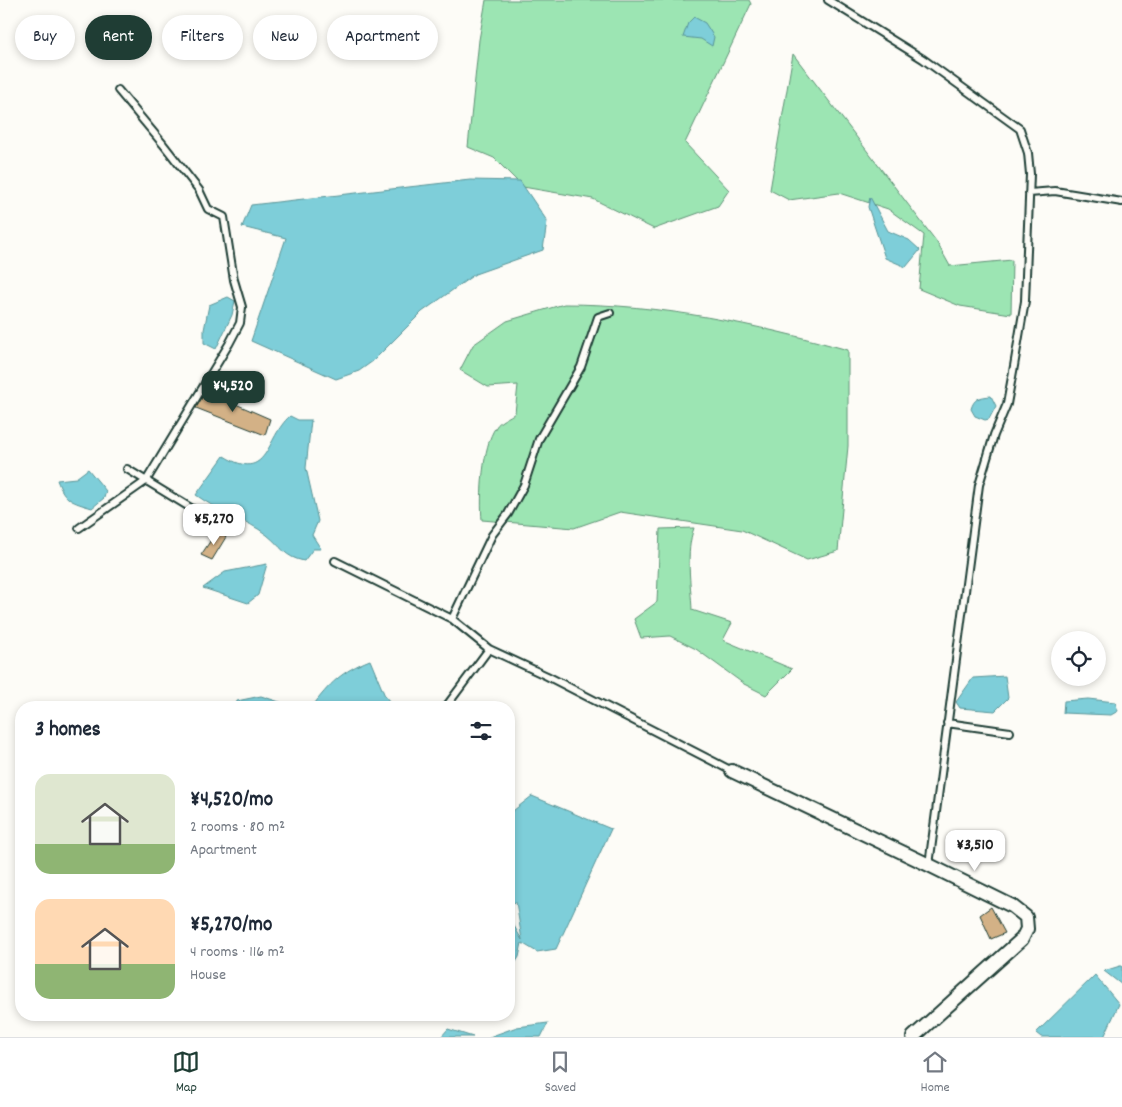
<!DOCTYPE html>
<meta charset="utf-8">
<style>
:root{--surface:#fff;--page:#f6f6f7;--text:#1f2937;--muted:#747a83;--line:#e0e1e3;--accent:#1f3d34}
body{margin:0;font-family:Dekko,sans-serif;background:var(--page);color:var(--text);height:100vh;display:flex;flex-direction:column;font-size:19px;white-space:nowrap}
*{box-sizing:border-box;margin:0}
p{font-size:16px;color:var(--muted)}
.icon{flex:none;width:28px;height:28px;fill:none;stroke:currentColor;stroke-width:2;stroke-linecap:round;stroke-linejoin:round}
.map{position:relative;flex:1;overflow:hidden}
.side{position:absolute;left:15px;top:701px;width:500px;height:320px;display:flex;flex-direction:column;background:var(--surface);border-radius:20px;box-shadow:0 2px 8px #0003}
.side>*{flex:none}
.hud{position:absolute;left:15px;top:15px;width:500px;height:45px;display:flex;gap:10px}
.controls{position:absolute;left:1051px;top:631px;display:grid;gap:10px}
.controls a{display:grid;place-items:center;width:55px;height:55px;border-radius:50%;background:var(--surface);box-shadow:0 2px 8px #0003;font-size:25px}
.price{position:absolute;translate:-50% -42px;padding:0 11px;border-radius:10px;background:#fff;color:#222;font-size:16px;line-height:32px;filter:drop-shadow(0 1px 2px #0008)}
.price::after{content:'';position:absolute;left:50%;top:30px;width:15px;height:11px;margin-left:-8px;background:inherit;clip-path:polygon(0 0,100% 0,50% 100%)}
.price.on{background:var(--accent);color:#fff}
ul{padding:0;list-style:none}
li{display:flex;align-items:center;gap:15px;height:125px;padding:0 20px}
li span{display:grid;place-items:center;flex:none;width:140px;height:100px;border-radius:15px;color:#555}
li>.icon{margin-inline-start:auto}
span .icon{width:60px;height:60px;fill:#fffc;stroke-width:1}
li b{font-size:21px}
h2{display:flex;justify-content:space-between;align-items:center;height:60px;padding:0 20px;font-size:21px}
.chip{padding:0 18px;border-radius:22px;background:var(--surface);box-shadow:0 2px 8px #0003;font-size:18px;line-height:45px}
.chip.on{background:var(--accent);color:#fff}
.tabs{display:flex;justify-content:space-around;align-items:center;height:70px;border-top:1px solid var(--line);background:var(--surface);font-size:14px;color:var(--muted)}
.tabs a{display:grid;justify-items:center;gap:2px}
.tabs .on{color:var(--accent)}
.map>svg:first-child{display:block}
.green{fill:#9ce5b3;stroke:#5e9174}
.water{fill:#7eced9;stroke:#589497}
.building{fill:#d3b186;stroke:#1f3d34}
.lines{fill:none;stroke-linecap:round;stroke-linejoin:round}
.service-casing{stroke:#1f3d34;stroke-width:10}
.minor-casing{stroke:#1f3d34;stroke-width:16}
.service{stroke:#fdfcf7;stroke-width:6}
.minor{stroke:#fdfcf7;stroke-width:12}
</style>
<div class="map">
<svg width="1122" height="1037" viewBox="0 0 1122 1037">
<rect width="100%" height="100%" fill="#fdfcf7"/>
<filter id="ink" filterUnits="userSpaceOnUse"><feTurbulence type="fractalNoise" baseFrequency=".02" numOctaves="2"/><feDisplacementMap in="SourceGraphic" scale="10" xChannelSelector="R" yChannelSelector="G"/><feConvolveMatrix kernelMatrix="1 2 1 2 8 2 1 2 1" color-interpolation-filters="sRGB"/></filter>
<g filter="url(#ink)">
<path class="green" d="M486,0H749L751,4L685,143L729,190L718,206L654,229L593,199L523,187L494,158L468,147L479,40Z
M793,54L936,241L950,266L1012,260L1011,314L960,306L919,289L924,235L888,209L839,193L789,200L770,190Z
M564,304C661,304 755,324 848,350V446L838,551L807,560L742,530L620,512L574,528L482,520C480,498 482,446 496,427C499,421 510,417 515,413L518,385L488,387L460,370L473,345L507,321Z
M694,528C685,552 691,585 692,610L732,623L723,640L792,669L766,695L744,684L696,649L670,636L641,638L634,619L657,602L660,529Z"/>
<path class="water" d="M694,17L705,23L714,37L712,46L701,39L683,37L688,23Z
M470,180L520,181L547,221L543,250L475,274L422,312L373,361L359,371L336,379L251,341L286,238L242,227L251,205Z
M870,197L888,231L909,240L920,250L906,267L885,258L868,207Z
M228,297L235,301L232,315L216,349L204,343V330L209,305Z
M991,396L996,406L989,419L985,420L975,416L971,409C974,398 980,397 991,396Z
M290,416L298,420H311L306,468L318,521L312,535L321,549H313L304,561C284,557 282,547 267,535C246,519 219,512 196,495L224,456C269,484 265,438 290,416Z
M88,469L106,491L104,498L92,508C72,502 65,501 57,480L76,478Z
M267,564L258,595L248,603L203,588L225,572Z
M370,660L385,696L394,707H312C329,684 342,671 370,660Z
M1005,676L1008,698L995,711L960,708L956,702L973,678Z
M261,696L295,707H236L237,701Z
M1088,699L1115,702L1118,711L1111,715L1063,713L1064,701Z
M532,796L611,829L556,949L537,952L522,943L519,957L514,965L509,964V917L522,940L516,902L509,904V814Z
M1120,966H1122V985L1104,971Z
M1095,975L1119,1004L1104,1037H1041L1036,1033Z
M548,1023L541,1037H489L517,1027Z
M448,1029L473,1037H441Z"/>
<path class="building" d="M206,391L270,419L265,435L196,408Z
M217,531L226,537L212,560L201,555Z
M991,907L1005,933L991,939L980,915Z"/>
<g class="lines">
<g class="service-casing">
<path id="service" d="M828,0L923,59L1020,129L1028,153L1030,174L1025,301L1014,366L1007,404L994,435L979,485L929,865
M1029,193L1055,191L1122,202
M127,469L222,527
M79,528L146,481L229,344L240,323L242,307L234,280L224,217L208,209L199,190L163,144L118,90
M335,561L452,619L489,649L547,676L732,771
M452,619L492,535L508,514L524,485L539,439L581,367L598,317L610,313
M445,708L489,649
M947,723L1010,732"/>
</g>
<g class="minor-casing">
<path id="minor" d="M732,771L929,865L1012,906L1026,917L1027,929L1022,939L913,1037"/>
</g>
<use href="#service" class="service"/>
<use href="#minor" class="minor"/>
</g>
</g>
</svg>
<div class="controls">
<a><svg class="icon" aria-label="locate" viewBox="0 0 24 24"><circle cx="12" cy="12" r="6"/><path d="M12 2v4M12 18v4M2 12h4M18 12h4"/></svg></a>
</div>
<b class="price on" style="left:233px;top:413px">¥4,520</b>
<b class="price" style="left:214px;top:546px">¥5,270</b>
<b class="price" style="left:975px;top:872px">¥3,510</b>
<div class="hud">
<a class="chip">Buy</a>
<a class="chip on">Rent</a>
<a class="chip">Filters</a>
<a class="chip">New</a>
<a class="chip">Apartment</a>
</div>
<section class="side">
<h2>3 homes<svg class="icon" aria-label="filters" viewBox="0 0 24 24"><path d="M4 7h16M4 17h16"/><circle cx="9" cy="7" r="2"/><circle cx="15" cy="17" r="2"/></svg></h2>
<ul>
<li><span style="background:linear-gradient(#dfe7d0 70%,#8fb573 0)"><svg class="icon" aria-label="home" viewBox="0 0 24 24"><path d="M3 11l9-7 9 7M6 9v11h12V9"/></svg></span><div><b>¥4,520/mo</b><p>2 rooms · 80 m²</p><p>Apartment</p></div></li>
<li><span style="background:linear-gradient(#ffd9b3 65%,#8fb573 0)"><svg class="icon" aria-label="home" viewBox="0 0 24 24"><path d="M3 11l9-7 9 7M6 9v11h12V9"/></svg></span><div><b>¥5,270/mo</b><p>4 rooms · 116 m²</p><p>House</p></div></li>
</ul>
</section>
</div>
<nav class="tabs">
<a class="on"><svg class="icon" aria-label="map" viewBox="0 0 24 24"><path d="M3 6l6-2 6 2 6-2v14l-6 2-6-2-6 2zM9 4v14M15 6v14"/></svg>Map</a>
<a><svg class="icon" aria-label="saved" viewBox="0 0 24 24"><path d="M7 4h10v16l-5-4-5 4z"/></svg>Saved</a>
<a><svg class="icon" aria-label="home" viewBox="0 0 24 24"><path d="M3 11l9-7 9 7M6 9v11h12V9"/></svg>Home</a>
</nav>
